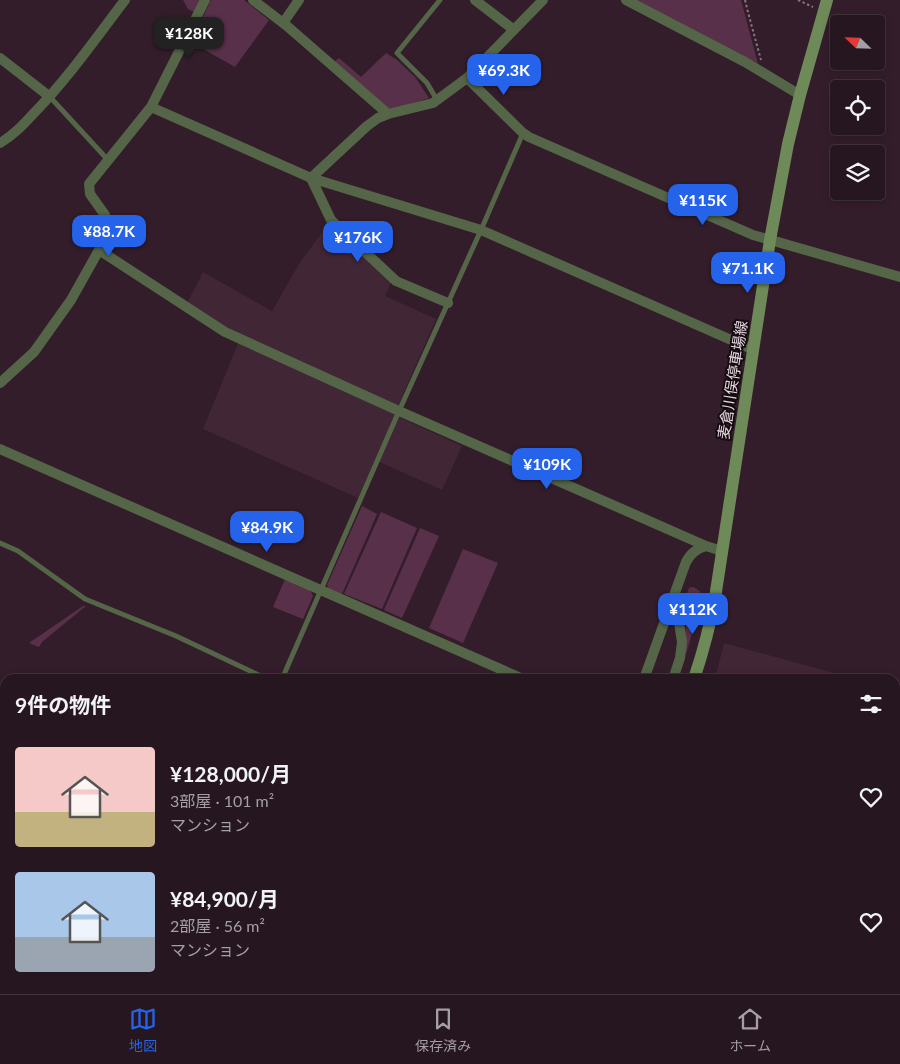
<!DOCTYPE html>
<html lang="ja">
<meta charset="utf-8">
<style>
:root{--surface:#261620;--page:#2e1f29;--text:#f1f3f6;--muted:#a49fa5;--line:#42353e;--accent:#2563eb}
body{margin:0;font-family:Lato,"Noto Sans JP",sans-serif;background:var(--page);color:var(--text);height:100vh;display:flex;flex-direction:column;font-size:19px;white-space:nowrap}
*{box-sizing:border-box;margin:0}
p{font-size:16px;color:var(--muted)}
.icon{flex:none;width:28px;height:28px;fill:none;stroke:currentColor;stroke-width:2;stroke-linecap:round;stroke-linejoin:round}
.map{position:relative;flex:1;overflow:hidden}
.drawer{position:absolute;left:0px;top:674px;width:900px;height:321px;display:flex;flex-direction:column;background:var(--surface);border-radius:15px 15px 0 0;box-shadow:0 2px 8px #0003,0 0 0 1px var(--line)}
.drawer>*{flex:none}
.needle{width:32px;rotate:293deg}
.fabs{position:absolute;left:830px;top:15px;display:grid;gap:10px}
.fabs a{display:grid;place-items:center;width:55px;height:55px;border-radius:5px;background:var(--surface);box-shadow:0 2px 8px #0003,0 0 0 1px var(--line);font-size:25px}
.price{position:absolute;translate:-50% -42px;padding:0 11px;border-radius:10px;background:var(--accent);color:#fff;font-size:16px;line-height:32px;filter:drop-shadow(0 1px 2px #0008)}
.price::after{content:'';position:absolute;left:50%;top:30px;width:15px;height:11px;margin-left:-8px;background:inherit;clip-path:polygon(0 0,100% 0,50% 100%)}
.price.current{background:#222;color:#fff}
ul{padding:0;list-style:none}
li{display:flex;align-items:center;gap:15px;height:125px;padding:0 15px}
li span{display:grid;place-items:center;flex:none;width:140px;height:100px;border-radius:5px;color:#555}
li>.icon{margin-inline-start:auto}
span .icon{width:60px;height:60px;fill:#fffc;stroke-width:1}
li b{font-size:21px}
h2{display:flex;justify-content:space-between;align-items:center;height:60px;padding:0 15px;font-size:21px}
.tab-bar{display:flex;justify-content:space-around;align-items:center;height:70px;border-top:1px solid var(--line);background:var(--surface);font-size:14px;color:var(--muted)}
.tab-bar a{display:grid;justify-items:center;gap:2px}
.tab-bar .current{color:var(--accent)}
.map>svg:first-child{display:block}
.built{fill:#412636}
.green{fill:#593049}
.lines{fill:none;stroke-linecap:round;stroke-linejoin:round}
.path{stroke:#87747e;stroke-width:2;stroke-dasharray:2.5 2.5;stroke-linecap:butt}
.lane{stroke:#546647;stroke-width:5}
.street{stroke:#546647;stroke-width:10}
.secondary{stroke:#6f8a59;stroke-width:12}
.highway{stroke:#95bf72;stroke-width:15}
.labels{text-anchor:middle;stroke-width:4;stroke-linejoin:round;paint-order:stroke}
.street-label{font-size:15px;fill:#e7d8e0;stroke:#140b10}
</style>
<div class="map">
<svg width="900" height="994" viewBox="0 0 900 994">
<rect width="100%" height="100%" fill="#331d2a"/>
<path class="built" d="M328,224L392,280L385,296L436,319L394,415L462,446L442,490L375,460L358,498L203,429L241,336L187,303L203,272L272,311L299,264Z
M724,643L856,679H715Z
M895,689L900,691V701L895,718Z
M900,736V934H895V753Z
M598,990H634L658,994H603Z"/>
<path class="green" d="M183,0H200L194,12L188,9Z
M211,0H244L269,20L235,67L191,42Z
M635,0H741L758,64Z
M386,53L397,60L415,77L429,98L404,106L387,109L334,62L339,58L361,77Z
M362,506L377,514L342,594L329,589L327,585Z
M381,512L417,528L382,609L344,594Z
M420,528L439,536L402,618L384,610Z
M463,549L498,563L463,643L429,628Z
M285,579L310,590L313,596L303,619L273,607Z
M693,587L700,591L702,596L686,655L685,648L686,620L684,603L689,588Z
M83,606H86L42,642L39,647L29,643Z"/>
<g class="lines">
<path class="path" d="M745,0L749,16L761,60
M798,0L813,7
M415,990L419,994
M368,994L372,990
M445,994L448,990"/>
<path class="lane" d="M50,97L108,160
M437,100L427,83L397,53L440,0
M0,543L18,551L85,599L176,636L267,679
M282,679L399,411L481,230L523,133
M0,738L5,740
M0,815L5,817
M895,838L900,822
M0,936L5,929"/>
<path class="street" d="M253,0L287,26L388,114
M475,0L514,30
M626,0L745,62L800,95
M283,23L299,0
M0,58L50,97
M467,78L523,133L529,137L753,235L900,277
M151,107L311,178L481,230L754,350
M0,143C14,135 24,124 35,112C68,78 96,38 125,0
M99,250L225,332L399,411L706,546L722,551
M448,303L396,281L331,220L311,178L367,126L378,118L388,114L433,103L467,78L543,0
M0,383L34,352L71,300L99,250L108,226L105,215L90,194L89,184L151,107L205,0
M0,449C174,527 349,602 523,679
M644,679L686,562C691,553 696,549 706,546
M673,679L680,658L682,642L675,597
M0,725L5,726
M0,828L5,830
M895,945H900
M579,990L584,994
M675,990L699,994
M530,994L534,990"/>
<path class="secondary" d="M694,679C703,652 710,626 715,598L770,240L788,144L800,95L827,0
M485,994L488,990"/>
<path class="highway" d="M0,763L5,765
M0,789L5,791
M895,968L900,969
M879,990L900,992"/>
</g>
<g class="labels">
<g class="street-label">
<text transform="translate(733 380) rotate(-81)" y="5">麦倉川俣停車場線</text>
</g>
</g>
</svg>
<div class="fabs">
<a><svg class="needle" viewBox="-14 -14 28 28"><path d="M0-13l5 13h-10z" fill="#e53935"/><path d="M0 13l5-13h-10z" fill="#a49fa5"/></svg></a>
<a><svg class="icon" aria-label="locate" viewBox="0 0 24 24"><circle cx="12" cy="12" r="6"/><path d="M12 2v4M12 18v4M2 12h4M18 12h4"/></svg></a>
<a><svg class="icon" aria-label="layers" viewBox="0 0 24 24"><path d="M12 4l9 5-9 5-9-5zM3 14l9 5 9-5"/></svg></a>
</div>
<b class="price current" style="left:189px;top:59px">¥128K</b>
<b class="price" style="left:504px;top:96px">¥69.3K</b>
<b class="price" style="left:703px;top:226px">¥115K</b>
<b class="price" style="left:109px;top:257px">¥88.7K</b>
<b class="price" style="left:358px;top:263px">¥176K</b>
<b class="price" style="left:748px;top:294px">¥71.1K</b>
<b class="price" style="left:547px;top:490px">¥109K</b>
<b class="price" style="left:267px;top:553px">¥84.9K</b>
<b class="price" style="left:693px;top:635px">¥112K</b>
<section class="drawer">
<h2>9件の物件<svg class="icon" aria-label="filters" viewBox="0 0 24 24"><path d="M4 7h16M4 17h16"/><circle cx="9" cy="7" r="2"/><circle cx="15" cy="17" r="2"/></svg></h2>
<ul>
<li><span style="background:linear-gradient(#f6c9c9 65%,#c2b280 0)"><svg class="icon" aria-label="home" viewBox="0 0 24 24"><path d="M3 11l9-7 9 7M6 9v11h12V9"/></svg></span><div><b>¥128,000/月</b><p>3部屋 · 101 m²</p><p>マンション</p></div><svg class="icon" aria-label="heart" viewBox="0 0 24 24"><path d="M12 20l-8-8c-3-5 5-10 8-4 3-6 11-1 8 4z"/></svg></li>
<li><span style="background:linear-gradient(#a9c7e8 65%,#9aa5b1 0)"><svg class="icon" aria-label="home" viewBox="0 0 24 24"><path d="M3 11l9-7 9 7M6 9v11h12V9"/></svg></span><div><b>¥84,900/月</b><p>2部屋 · 56 m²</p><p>マンション</p></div><svg class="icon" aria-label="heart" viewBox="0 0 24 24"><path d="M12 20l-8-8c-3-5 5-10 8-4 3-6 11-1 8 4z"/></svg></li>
</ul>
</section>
</div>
<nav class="tab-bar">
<a class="current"><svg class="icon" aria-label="map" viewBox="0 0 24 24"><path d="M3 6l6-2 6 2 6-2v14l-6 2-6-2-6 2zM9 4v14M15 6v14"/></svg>地図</a>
<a><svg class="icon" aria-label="saved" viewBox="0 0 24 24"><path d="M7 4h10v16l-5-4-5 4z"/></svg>保存済み</a>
<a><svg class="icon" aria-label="home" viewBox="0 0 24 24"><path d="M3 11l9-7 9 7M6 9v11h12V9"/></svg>ホーム</a>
</nav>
